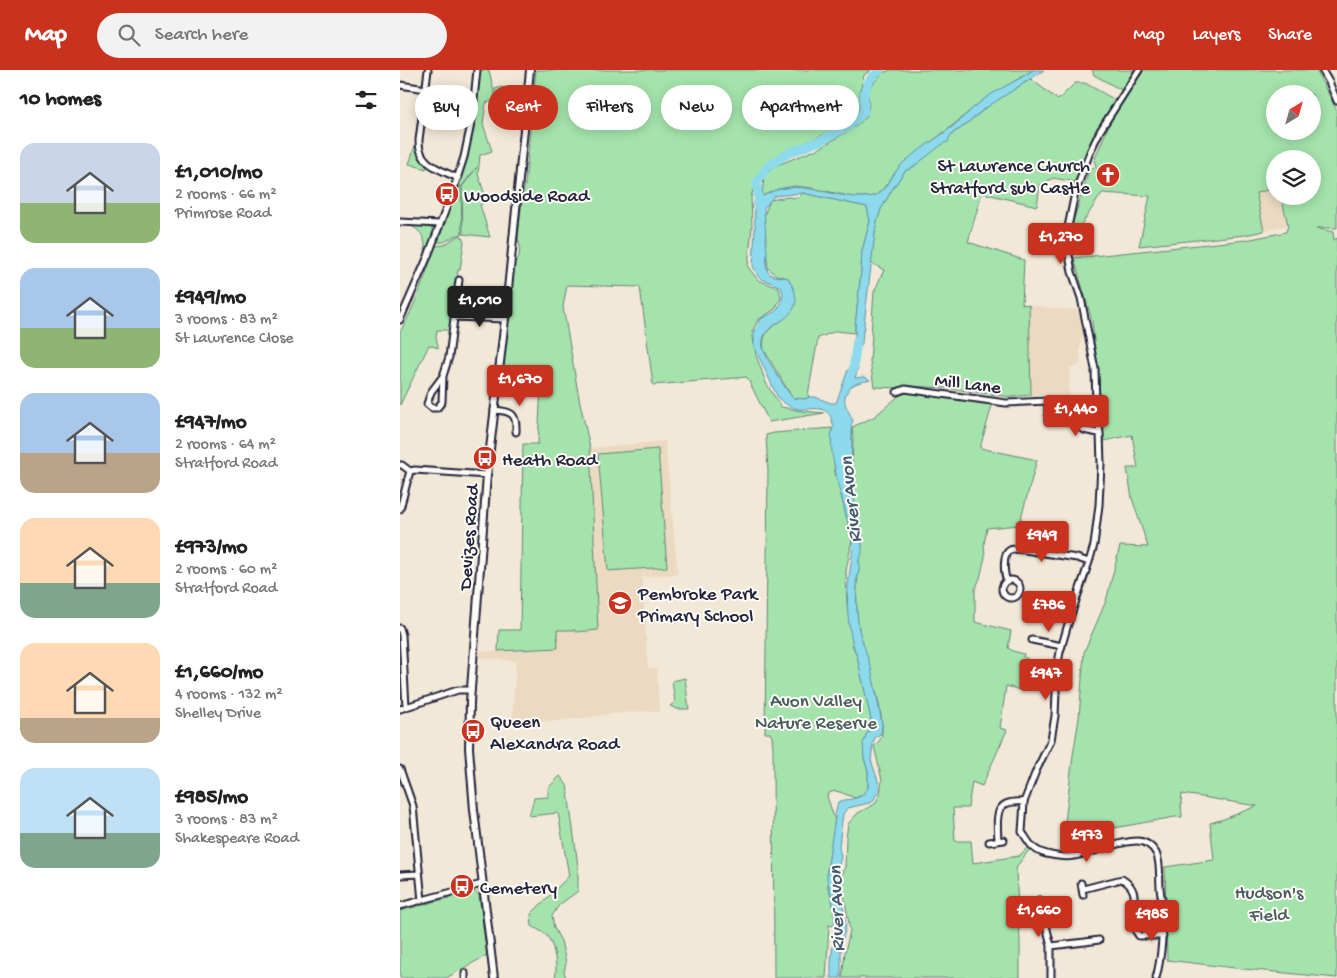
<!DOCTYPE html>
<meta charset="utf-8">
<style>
:root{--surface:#fff;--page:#f2f2f2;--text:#222;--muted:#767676;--accent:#c8321e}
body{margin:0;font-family:"Gochi Hand",sans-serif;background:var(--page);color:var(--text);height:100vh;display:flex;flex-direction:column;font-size:19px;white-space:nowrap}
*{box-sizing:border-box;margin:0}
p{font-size:16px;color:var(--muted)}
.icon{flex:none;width:28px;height:28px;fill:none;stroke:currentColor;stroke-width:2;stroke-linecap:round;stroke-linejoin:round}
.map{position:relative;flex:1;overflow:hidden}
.side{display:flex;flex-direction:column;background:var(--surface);width:400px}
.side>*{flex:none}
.hud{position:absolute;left:15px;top:15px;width:475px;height:45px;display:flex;gap:10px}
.needle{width:32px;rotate:37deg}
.buttons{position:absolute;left:866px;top:15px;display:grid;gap:10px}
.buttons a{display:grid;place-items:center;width:55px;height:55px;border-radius:50%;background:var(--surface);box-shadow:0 2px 12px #0003;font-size:25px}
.price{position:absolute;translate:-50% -42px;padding:0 11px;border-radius:5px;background:var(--accent);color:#fff;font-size:16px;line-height:32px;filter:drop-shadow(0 1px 2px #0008)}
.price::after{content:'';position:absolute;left:50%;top:30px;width:15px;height:11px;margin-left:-8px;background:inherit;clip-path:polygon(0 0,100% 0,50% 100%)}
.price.selected{background:#222;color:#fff}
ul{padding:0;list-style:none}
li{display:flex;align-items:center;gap:15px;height:125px;padding:0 20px}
li span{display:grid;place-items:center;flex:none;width:140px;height:100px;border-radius:15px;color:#555}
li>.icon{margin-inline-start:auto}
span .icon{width:60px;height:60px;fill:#fffc;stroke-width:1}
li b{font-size:21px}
h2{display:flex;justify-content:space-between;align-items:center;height:60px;padding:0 20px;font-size:21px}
.pill{padding:0 18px;border-radius:22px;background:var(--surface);box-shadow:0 2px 12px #0003;font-size:18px;line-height:45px}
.pill.selected{background:var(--accent);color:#fff}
header{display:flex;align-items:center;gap:30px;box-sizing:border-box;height:70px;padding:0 25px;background:var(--accent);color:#fff}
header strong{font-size:24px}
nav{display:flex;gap:28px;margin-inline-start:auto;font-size:18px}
.search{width:350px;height:45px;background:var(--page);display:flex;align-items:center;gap:12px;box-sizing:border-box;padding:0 18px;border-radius:28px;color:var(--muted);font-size:19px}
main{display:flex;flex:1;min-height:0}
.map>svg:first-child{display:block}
.built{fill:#ebdac1}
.green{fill:#a4e4ac;stroke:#638374;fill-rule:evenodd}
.water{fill:#8edaed;stroke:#6390a6}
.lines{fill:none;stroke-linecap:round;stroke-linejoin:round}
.river{stroke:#8edaed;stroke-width:9}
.minor-casing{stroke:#22223b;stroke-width:9}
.major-casing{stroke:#22223b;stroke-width:10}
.minor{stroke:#fdfcf7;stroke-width:5}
.major{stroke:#fdfcf7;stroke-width:6}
.labels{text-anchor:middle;stroke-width:4;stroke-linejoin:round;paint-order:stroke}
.poi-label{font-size:19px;fill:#22223b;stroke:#fdfcf7;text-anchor:start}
.street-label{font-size:19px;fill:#22223b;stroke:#fdfcf7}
.park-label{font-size:19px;fill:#495c5d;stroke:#fdfcf7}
.water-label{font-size:20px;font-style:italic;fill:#425970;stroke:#fdfcf7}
</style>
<header>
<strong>Map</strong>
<div class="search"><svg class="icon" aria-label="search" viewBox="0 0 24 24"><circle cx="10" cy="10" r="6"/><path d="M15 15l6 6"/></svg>Search here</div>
<nav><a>Map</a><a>Layers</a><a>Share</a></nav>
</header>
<main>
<section class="side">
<h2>10 homes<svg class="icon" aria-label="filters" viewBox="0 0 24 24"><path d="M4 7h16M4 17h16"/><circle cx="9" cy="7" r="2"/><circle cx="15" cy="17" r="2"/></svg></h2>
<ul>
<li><span style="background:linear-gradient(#c9d6e8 60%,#8fb573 0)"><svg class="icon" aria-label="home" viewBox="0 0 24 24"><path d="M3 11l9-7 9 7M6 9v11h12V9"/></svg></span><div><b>£1,010/mo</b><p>2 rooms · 66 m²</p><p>Primrose Road</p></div></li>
<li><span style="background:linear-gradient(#a9c7e8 60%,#8fb573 0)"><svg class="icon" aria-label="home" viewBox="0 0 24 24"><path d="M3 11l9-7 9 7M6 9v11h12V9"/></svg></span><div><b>£949/mo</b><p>3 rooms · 83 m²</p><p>St Lawrence Close</p></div></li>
<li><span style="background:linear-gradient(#a9c7e8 60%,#b9a48a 0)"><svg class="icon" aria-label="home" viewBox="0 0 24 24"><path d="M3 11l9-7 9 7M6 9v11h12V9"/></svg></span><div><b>£947/mo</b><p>2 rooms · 64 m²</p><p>Stratford Road</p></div></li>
<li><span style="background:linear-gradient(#ffd9b3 65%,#7fa58c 0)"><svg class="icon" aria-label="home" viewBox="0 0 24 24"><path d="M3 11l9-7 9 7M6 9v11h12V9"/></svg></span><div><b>£973/mo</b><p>2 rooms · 60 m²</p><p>Stratford Road</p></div></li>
<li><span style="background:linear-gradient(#ffd9b3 75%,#b9a48a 0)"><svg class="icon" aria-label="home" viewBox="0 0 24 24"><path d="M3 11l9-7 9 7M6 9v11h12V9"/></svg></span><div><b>£1,660/mo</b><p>4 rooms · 132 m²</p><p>Shelley Drive</p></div></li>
<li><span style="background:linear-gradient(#bfe0f5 65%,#7fa58c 0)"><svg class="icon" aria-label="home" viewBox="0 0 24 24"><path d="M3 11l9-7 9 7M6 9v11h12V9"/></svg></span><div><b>£985/mo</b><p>3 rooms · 83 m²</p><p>Shakespeare Road</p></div></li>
</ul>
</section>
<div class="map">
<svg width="937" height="908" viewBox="0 0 937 908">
<rect width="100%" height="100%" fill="#f2e8d7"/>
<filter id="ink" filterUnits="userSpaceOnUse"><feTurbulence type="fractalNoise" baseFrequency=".02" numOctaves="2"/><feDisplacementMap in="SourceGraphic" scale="10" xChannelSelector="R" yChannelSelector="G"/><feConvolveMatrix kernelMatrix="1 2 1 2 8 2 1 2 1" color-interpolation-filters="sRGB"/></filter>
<g filter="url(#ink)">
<path class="built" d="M875,118V126H881L888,155L864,161L856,122Z
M629,235L660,239L679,240L684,255L680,279L681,294L670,298L669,327L631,325Z
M265,371L278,504L242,507L248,598H257L259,642L250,641L212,644L158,651L112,652L116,591L73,587V581H97L158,578L157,560H198L190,378Z"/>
<path class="green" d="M79,0H89L96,30L86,33L83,54L92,81L80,85L78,104L87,131L80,135L90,167L63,164L62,117L77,97L61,117L58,115L66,87Z
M136,0H471L464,5L460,21L459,41L441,56L414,69L383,82L358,104L351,127L352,156L348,197L358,210L379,218L381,228L375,239L358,250L352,262L356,285L366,313L381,337L402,341L424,343L369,352L347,307L253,315L240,217L167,215L163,237L179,328L190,378L198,560L176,562L175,560H157L158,578L98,581L99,560H120L123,374H138L141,316L102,311L114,193L119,187L120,176L118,169L122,127L125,115Z
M491,0H633L579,33L552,56L501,95L483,119L476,125L469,127H453L412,118L395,116L378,119L362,126L364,107L375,96L420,78L456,56L467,46L469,34L468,20L482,3Z
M692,0H735L723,21L694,5Z
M744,0H916L937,41V158H916L933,162L934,170L937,168V908L844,899L767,890L765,797L814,790L810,753L824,749L857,736L802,727L782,724L781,732L782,747H775L714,758L663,769L673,685L679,648L684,582L706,531L720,476L748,477L732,428L727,398H738L732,365L704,371L692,251L674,188L846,170L886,162L888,155L881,126H912V89H875V118L856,123L864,161L845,165L739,176L750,126L702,123L679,158H671L689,101L690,99L695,98L696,95L694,91L710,52ZM875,24H912V61H875Z
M631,9L658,30L675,13H685L717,31L691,74L675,112L653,108L640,115L637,136L582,123L568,172L624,190L622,234L629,235L631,325L611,327L546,318L509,316L497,318L474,317L470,291L472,266L471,265L474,222L484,200L471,193L476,155L481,139L493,118L505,101L513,97L549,68L554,62L560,59L592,33Z
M102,17L107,21L108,26L98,29L95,19Z
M16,73L19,86L28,95L26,99L9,94Z
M58,117L61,118L62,164C52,165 46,174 38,172Z
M403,123L467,137L470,151L462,181L461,201L455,257V263L436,261L418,268L408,325L409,327L405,329L393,328L390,324L364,280C361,262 371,258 384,249L388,208L376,205L368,198L365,172L364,146L370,130L388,127L398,128Z
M11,155L29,157L33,159L34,163L25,185C26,172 24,162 11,156Z
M58,166H62L64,172L60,200H58L51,260H37L36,267L38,276V278L29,275L0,335V262C16,235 25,205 36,176L44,175Z
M507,323L593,332L580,378L637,390L619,455L587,458L584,474L585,487L580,508L575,520V552L611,561L608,578L613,581L624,584L623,587L628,589L624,597V621L606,616L600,658L607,660L582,716L572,712L568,738H553L555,771H571L573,793L619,786L627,778L629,780L617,796L616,802L620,870V908H442L445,882L450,861L441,805L445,797L446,768L448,754L458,743L475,734L480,724L482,710L474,676C476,674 478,672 480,670C490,654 463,580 459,560C455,537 457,515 459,492C459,486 462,480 462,474C463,455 453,437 451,418C450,398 455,377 452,357L474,347L501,324Z
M432,358V375L435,402L452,469L446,501L447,534L453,577L457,586L471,649L470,660L466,665L464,688L468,701V718L462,725L455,728L440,722L435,721L429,723L427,726L435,751L427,801L428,817L432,828L435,851L434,856L429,855L426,908H374L373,678L372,667L370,663H365L368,401L366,365L374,363Z
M258,379L267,497L208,501L198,384Z
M630,456L642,458L639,481L631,480L633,477L638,478L640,467L630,466L629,467Z
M285,608L289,639H277L270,636L275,632L272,611Z
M160,706L167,715L178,796V821L159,835L152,846L154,858L161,871L166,893L164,902L166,908H155C158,897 154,872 146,865C142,861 136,859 132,856L131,844L169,806L158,743L129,746L134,728L148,727V718Z
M74,821L79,825L87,885L46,908H0V841Z"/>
<path class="water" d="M633,0H644L584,39L560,59L554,62L549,68L548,72L544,73L513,97L505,101L493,118L481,139L476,155L464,254L465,258L463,260L462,273L458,282H455C454,273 456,265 455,257L461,201L462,181L470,151L467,137L403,123L374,126L364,138L367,184L366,195L368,202L370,204L375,206L388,208C399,226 400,239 381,251C376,254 369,258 366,263C363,266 362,273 363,278C365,287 386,320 393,328L405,329L409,327H415L431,333H436L448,300L453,295V289L458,290L457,293L458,298L455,308L464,307L470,310C465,312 462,311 458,313C448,316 442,327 446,336C448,342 452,346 453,352L451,354L452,362L451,416L462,464V483L459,490V501L456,512L457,542L459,560L471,598L479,638L482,654L481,664L475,667L473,674L471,690L479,714V720L473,731L469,733L448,738L445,741L443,744L441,758L439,777L441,787L438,798V805L446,855L441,879V908H431V892L435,851L432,828L427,810V801L436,741L438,732C444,729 452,730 459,727C463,725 465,721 468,718V701L464,688L463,673L466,665L470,660L471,649L457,586C449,568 446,537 448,518C449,500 455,482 451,464C447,444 423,371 434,356C431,351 432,346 427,342C420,336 408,340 399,339C391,338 384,333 378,328L354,276V263L361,249L376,241L381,234L383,224L381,217L362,209L358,206L353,196L355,157L354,132C392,102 424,128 464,127C468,127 472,127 476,125C488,119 493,102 503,93C518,80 536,69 552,57C565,46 576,34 590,25C604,16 619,10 633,0Z"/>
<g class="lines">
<path class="river" d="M359,140L357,112L368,96L389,83L422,70L450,55L464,42C463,23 464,12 480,0
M453,300L457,271"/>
<g class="minor-casing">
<path id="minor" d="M28,0L19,70C18,94 39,99 58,108
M739,0L700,61L690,82L675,123L668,157L669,185L672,202L681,228L695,299L696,335L700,363L701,394L699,435L694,475L689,492L668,554L660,582L657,598L655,646L651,670L636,701L624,732L622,762C626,767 629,774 634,778C642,785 663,788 674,786C694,783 718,771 737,771C745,771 752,776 756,783C761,793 759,806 760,817C760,824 763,832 763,840C763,862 762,886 756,908
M922,0L929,12L937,31
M0,15L26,19
M0,152L40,154
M55,247L105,249
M0,250L28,186L55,115L64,87L72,49L77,0
M43,306L42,332L37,338H32L27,334L31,322L43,306L49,287L59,210
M497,322L505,319L606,333L648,331L696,335
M648,331V351
M94,340C112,341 117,344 116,362
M675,347V353C684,362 688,361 700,363
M0,395H2L10,401
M0,439L10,401L15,400L87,405
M602 519a9 9 0 1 1 18 0a9 9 0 1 1-18 0Z
M607,511C604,504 602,484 610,480C612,479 616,479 618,479L677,488L689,492
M0,558L2,565L6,637
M632,570L662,576
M0,639L58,620H71
M0,699L13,736L22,831
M598,771C597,747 593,729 624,732
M589,772L604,770
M0,805L19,804
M681,813L683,825
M683,819L722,809C743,822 730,836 733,856C734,859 737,863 739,866H763
M639,830V841L645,851L651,876V908
M0,836L82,814
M651,876L685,872L699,870
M65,903V908"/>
</g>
<g class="major-casing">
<path id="major" d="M94,908L74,740L69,678L70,632L87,405L105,249L130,0"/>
</g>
<use href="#minor" class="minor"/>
<use href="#major" class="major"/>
</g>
</g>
<defs>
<g id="church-disc" transform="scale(1.25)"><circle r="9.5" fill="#c8321e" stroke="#fdfcf7"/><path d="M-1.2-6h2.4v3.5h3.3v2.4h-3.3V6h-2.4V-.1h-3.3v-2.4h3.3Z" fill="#fff"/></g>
<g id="bus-disc" transform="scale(1.25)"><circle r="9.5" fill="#c8321e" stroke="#fdfcf7"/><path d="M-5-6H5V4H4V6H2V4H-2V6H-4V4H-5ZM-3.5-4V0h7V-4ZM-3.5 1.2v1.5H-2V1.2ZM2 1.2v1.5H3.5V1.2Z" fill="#fff"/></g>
<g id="school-disc" transform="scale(1.25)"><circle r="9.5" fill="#c8321e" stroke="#fdfcf7"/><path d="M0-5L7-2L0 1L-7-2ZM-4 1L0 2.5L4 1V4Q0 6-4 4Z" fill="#fff"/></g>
</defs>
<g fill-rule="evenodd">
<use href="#church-disc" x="708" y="105"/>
<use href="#bus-disc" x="47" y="124"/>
<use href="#bus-disc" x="85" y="388"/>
<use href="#school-disc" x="220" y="533"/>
<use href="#bus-disc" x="73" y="661"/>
<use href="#bus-disc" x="62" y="816"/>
</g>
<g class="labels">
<g class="poi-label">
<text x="690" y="101" text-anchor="end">St Lawrence Church<tspan x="690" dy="22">Stratford sub Castle</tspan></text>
<text x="64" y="131">Woodside Road</text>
<text x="102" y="395">Heath Road</text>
<text x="238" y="529">Pembroke Park<tspan x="238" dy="22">Primary School</tspan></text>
<text x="90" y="657">Queen<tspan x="90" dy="22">Alexandra Road</tspan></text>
<text x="80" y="823">Cemetery</text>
</g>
<g class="street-label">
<text transform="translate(568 312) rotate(7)" y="7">Mill Lane</text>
<text transform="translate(67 467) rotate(-86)" y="7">Devizes Road</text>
</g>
<g class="park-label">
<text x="416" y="636">Avon Valley<tspan x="416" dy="22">Nature Reserve</tspan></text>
<text x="869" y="828">Hudson's<tspan x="869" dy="22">Field</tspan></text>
</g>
<g class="water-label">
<text transform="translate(449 430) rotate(-96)" y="7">River Avon</text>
<text transform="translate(435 839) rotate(-92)" y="7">River Avon</text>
</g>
</g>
</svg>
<div class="buttons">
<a><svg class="needle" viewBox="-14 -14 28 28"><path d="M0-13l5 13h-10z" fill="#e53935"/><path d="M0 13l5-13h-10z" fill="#767676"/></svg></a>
<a><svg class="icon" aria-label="layers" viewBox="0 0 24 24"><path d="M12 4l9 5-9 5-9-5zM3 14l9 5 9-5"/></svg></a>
</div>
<b class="price" style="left:661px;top:195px">£1,270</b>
<b class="price selected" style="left:80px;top:258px">£1,010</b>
<b class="price" style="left:120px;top:337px">£1,670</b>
<b class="price" style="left:676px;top:367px">£1,440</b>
<b class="price" style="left:642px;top:493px">£949</b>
<b class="price" style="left:649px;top:563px">£786</b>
<b class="price" style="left:646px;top:631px">£947</b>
<b class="price" style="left:687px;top:793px">£973</b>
<b class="price" style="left:639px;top:868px">£1,660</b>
<b class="price" style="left:752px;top:872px">£985</b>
<div class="hud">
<a class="pill">Buy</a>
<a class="pill selected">Rent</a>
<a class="pill">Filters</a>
<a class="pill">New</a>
<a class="pill">Apartment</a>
</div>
</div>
</main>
